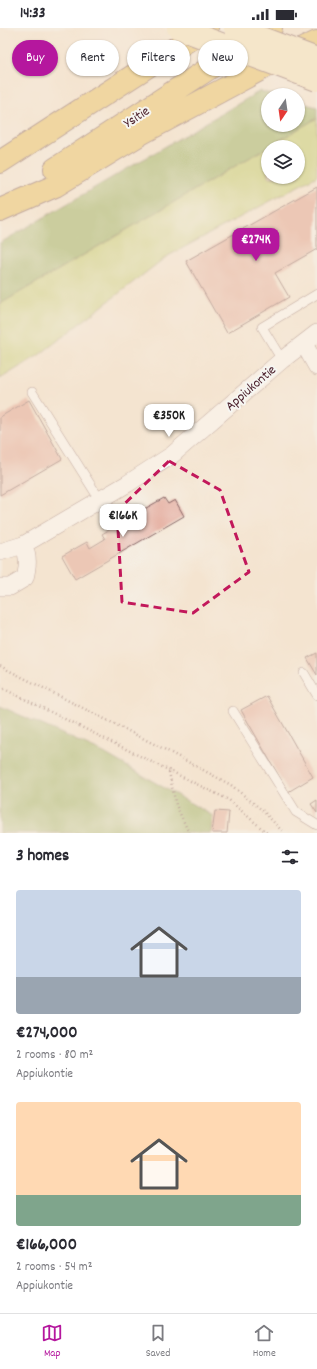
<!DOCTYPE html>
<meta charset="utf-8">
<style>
:root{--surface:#fff;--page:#f7f7f7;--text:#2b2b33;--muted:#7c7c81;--line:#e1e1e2;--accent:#b5179e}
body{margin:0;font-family:Dekko,sans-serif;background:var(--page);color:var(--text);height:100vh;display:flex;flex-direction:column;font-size:15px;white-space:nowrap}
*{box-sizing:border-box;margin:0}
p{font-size:13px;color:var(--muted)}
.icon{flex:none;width:22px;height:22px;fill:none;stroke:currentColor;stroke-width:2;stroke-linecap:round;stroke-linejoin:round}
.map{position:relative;height:805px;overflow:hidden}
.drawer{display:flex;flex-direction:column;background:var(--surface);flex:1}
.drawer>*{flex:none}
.guide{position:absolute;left:12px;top:12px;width:293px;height:36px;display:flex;gap:8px}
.needle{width:26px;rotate:193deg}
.fabs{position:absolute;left:261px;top:60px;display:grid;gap:8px}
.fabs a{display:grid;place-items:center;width:44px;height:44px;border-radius:50%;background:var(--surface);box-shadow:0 1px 3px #0004;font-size:20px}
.price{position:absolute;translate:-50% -34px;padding:0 9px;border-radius:8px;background:#fff;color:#222;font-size:13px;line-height:26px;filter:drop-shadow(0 1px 2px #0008)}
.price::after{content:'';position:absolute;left:50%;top:24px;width:12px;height:9px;margin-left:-6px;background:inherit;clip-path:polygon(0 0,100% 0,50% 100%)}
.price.current{background:var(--accent);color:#fff}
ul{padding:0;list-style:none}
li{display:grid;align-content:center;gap:8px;height:212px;padding:0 16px}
li span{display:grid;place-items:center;height:124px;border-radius:4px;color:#555}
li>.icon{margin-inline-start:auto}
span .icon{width:72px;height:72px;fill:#fffc;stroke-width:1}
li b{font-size:17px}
h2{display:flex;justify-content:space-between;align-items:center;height:48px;padding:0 16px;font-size:17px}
.chip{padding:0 14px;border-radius:18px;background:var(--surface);box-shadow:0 1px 3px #0004;font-size:14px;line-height:36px}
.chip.current{background:var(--accent);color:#fff}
.status{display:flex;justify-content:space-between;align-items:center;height:28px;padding:0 20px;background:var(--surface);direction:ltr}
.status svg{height:11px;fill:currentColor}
.dock{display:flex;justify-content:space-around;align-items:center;height:56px;border-top:1px solid var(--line);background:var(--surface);font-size:11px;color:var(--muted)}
.dock a{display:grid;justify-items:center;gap:2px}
.dock .current{color:var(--accent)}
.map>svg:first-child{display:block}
.green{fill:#c2cf70;stroke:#86774e;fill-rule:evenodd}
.forest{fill:#99b262;stroke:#726846}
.building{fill:#e3a494}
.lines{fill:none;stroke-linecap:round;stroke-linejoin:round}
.lane-casing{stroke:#866465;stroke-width:10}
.street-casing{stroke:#866465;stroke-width:18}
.highway-casing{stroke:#866465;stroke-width:24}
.path{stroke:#866465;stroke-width:2.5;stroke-dasharray:1 3;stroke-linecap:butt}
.lane{stroke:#fff;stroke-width:9}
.street{stroke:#fff;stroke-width:17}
.highway{stroke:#eac669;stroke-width:22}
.secondary-bridge-casing{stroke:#866465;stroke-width:24;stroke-linecap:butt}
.secondary-bridge{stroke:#f7e8c3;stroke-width:22}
.marked{fill:none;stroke:#c2185b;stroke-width:3;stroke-dasharray:8 5;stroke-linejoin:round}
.labels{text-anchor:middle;stroke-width:4;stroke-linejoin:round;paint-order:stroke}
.street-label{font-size:14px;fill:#4a1f2b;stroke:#f6f6f2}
</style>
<div class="status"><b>14:33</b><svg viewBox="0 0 49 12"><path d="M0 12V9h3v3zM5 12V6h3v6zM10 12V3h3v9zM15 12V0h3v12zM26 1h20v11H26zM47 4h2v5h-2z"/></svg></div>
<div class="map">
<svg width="317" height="805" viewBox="0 0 317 805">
<rect width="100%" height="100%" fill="#f6f6f2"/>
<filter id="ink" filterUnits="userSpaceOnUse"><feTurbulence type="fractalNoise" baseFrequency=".025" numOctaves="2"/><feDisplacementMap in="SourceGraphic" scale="8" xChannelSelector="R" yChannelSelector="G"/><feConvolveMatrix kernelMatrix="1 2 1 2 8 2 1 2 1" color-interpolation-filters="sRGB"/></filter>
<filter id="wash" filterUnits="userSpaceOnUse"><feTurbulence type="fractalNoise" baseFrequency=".012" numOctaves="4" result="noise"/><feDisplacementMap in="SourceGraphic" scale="16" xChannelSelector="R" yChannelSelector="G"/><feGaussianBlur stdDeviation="0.9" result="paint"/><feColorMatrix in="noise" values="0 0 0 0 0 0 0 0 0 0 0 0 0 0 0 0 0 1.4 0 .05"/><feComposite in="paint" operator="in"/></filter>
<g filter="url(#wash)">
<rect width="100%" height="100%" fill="#f4e4d0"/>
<path class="green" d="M317,90V148L166,229L39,327L0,351V276ZM268,119H298V149H268Z"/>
<path class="forest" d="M260,63L275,67H268V97H298V74L317,79V90L0,276V215Z
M0,678L104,725L213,788L211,803L210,805H0Z"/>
<g id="blocks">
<path class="building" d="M317,159V221L275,245L289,269L227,305L186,233Z
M29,372L62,431L0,467V389Z
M164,470L168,476L175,472L184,488L75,551L62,528L87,514L90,520L105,511L102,506L126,492L130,499L142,491L139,484Z
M317,625V647L307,630Z
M267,668L313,749L288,764L241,682Z
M317,772V785L311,776Z
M215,783L229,784L227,805H212Z"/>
</g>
</g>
<g filter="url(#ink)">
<use href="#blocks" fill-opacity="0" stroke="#866465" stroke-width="1"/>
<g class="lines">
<g class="lane-casing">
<path id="lane" d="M282,332L262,299L317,266
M32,364L100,472
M304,645L317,667
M233,683L296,784L317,797"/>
</g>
<g class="street-casing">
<path id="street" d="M304,316L317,339
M0,524L23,517L127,456L172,427L282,332L317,305
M0,559H10L25,550C28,538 29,528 23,517"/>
</g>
<g class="highway-casing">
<path id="highway" d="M0,134L207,0
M55,141L271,0
M0,182L55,158L142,105L265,39L317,14"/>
</g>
<path class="path" d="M0,638L162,720L231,757L262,782L284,805
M0,659L229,772L267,805
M169,744L176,777L189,805"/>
<use href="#lane" class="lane"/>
<use href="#street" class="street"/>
<use href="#highway" class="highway"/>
<g class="secondary-bridge-casing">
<path id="secondary-bridge" d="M178,0L317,52
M235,0L317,31"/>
</g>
<use href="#secondary-bridge" class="secondary-bridge"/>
</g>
</g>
<path d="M0 0H317V805H0ZM169,433L220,462L249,544L193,585L122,574L117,483Z" fill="#f4e4d0" fill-opacity=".55" fill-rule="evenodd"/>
<path class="marked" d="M169,433L220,462L249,544L193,585L122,574L117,483Z"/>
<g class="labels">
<g class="street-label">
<text transform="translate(136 88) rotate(-33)" y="5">Ysitie</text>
<text transform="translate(250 359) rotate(-41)" y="5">Appiukontie</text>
</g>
</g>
</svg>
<div class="fabs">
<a><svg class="needle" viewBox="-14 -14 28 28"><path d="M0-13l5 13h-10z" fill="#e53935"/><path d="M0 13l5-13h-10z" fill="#7c7c81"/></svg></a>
<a><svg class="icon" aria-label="layers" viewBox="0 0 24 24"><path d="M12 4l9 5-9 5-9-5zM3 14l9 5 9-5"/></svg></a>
</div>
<b class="price current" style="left:256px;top:234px">€274K</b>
<b class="price" style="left:169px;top:410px">€350K</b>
<b class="price" style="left:123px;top:510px">€166K</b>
<div class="guide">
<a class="chip current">Buy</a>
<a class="chip">Rent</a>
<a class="chip">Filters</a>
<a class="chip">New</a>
</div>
</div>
<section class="drawer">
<h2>3 homes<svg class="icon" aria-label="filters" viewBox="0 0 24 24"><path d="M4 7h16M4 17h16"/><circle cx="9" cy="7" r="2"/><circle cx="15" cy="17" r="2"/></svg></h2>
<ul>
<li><span style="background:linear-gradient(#c9d6e8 70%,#9aa5b1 0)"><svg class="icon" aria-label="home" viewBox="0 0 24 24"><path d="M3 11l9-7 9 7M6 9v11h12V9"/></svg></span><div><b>€274,000</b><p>2 rooms · 80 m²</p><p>Appiukontie</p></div></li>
<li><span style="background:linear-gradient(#ffd9b3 75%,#7fa58c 0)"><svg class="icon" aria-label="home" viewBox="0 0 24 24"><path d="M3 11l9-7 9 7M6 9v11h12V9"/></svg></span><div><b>€166,000</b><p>2 rooms · 54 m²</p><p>Appiukontie</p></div></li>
</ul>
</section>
<nav class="dock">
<a class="current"><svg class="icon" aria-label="map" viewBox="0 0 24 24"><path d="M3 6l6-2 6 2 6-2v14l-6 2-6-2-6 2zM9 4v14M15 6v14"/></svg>Map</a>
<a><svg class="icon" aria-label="saved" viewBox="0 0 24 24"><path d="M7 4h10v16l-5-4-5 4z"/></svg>Saved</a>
<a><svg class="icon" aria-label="home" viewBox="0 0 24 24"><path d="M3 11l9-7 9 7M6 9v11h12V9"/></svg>Home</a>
</nav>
